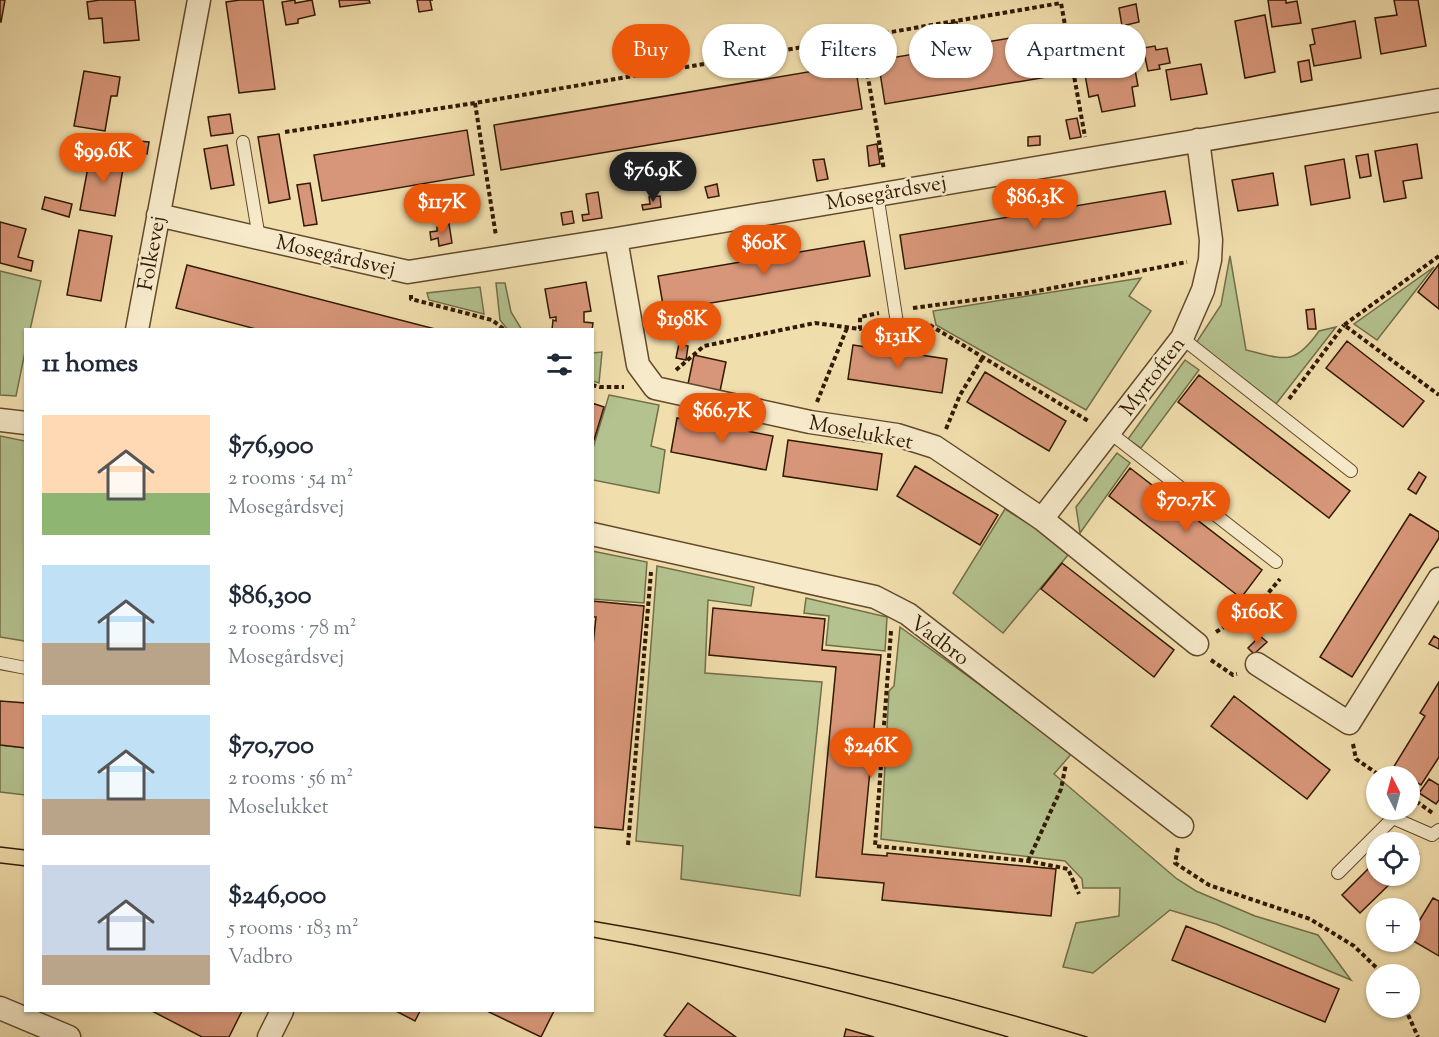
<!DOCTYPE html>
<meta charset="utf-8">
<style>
:root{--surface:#fff;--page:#f6f6f7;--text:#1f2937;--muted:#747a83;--accent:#ea580c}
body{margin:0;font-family:"Sorts Mill Goudy",serif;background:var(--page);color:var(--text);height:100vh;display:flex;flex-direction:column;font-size:22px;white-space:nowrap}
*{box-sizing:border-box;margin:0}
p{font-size:20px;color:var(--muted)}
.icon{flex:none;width:33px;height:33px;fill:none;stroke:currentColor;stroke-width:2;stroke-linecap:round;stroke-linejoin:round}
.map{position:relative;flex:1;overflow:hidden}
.sheet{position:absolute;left:24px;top:328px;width:570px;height:684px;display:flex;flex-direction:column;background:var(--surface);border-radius:0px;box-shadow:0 2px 4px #0004}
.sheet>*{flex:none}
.top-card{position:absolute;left:612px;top:24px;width:570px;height:54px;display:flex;gap:12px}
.needle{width:39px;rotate:354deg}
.buttons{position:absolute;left:1366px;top:766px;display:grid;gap:12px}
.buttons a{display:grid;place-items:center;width:54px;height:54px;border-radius:50%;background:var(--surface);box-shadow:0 2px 4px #0004;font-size:30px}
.price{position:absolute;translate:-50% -51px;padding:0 14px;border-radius:21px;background:var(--accent);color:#fff;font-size:20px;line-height:39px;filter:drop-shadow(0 2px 3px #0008)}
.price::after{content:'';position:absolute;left:50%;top:36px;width:18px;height:14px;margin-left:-9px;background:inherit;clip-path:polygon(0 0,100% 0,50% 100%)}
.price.on{background:#222;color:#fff}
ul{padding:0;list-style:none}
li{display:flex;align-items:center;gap:18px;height:150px;padding:0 18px}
li span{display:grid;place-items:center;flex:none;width:168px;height:120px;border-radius:0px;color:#555}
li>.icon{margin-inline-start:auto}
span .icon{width:72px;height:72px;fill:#fffc;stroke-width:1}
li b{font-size:26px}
h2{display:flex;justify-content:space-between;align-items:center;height:72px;padding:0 18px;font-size:26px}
.chip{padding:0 21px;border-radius:27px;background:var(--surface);box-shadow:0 2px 4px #0004;font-size:21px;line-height:54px}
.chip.on{background:var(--accent);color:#fff}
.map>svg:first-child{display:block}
.green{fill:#b4c28f;stroke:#736e48;stroke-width:1.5}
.building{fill:#d79679;stroke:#321900;stroke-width:1.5}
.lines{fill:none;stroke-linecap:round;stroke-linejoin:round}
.lane-casing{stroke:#624a2b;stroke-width:14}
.street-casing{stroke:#624a2b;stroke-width:25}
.path{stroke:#321900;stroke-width:4;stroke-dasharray:4.5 3;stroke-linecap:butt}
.lane{stroke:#f6eaca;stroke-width:12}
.street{stroke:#f6eaca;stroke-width:22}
.tram{stroke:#321900;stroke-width:1.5}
.labels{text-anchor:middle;stroke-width:5;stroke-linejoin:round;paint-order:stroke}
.street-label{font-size:21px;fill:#321900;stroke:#f6eaca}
</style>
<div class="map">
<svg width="1439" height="1037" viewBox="0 0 1439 1037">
<rect width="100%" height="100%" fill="#f1dead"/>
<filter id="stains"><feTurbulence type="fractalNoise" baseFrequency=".00333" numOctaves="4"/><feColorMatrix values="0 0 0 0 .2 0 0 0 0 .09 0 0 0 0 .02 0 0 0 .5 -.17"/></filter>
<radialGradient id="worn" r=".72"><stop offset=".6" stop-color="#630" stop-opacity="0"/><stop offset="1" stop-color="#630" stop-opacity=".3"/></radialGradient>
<path class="green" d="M1230,256L1246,350C1284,359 1294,367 1319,331L1336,327L1276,404L1196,343L1221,305Z
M1434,267L1377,340L1354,324Z
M0,271L41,281L30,330H26L25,352L16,396L0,395Z
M1141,278L1129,296L1151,311L1086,410L936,325L933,311Z
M496,283H505L511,312L522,330H508L500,320Z
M480,287L484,314L429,300L427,293Z
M602,352L599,383L593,381V353Z
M1185,360L1199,370L1141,448L1128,439Z
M609,395L659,405L651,446L665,450L659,493L593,480V448Z
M0,436L25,441V641L0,637Z
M1117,453L1130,463L1080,533L1076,507Z
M1005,509L1043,533L1068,555L1003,633L953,593Z
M592,551L647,562L644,603L593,599Z
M657,566L754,587L751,606L708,600L705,673L822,682L800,896L681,879L683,846L636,841Z
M806,598L887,617L885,651L826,645L829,616L804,613Z
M900,627L1073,752L1054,774L1177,879L1196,891L1255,916L1318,935L1351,980L1216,924L1170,910L1093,973L1063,967L1076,923L1119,916L1120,888H1083L1082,879L1065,861L881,839L889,691L894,686Z
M0,745L25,748V795L0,792Z"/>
<path class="building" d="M0,0H5L1,22H0Z
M100,0H135L139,40L104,43L102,18L89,19L87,2Z
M240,0H263L275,89L239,93L226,2Z
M295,0V3L312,0L315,15L298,19V23L286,25L282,2Z
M339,0H369L370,3L340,7Z
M417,0H433H430L432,10L419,12Z
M1268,0H1286V3L1297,1L1301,23L1272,27Z
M1394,0H1418L1426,46L1381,54L1375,18L1397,15Z
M1136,4L1139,22L1122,26L1119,8Z
M1265,15L1275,72L1245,78L1235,21Z
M1355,21L1361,58L1314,66L1310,45L1315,44L1312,29Z
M957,22L958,31L943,33L942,25Z
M1052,31L1059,75L885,104L878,60Z
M1155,46L1156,50L1167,48L1170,63L1159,65L1160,69L1148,71L1143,48Z
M1309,60L1312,80L1301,82L1298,62Z
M855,64L862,109L501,170L494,125Z
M1134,64L1138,86L1132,87L1135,106L1102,112L1098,95L1089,97L1084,69L1098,67L1099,75L1115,72V68Z
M1201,64L1207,94L1171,100L1166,70Z
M84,71L120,77L117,96H111L105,131L74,126Z
M230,114L233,133L211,136L208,117Z
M1077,118L1081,137L1070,139L1066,120Z
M467,130L474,175L322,201L314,155Z
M279,134L290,199L269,203L258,137Z
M1040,136V145L1028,146V137Z
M138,141L149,142L147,154L136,152Z
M877,144L880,164L869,166L867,146Z
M1417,144L1422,178L1403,181L1406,198L1384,202L1375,151Z
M227,145L234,185L211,189L204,149Z
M91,151L125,157L115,216L80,210Z
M1368,154L1371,176L1360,178L1356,156Z
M824,159L828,179L817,181L813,160Z
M1344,159L1350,198L1311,205L1305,166Z
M1273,173L1278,205L1238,211L1232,180Z
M310,183L317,224L304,226L297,185Z
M717,184L719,196L708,198L705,187Z
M1165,191L1171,224L905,269L900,235Z
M598,192L602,218L583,221L582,215L589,214L586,194Z
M660,196L661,207L643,210L642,205L650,204L649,197Z
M45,197L72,204L69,217L42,209Z
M572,211L574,223L563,225L561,213Z
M0,222L26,229L18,257L33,261L31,271L0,263Z
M449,224L452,243L439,246L438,238L431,240L430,232L437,231V227Z
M79,230L112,236L101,301L67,295Z
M864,241L870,276L664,311L658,276Z
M1439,264V309L1418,292Z
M187,265L439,330H260L176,308Z
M586,282L591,311L584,312V322L593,323L592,330H552L553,320L556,321V317L550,318L545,289Z
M1314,309L1316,329H1308L1306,310Z
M1347,341L1424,401L1403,427L1326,368Z
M679,344L688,346L686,360L676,358Z
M853,345L947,359L942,393L848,379Z
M694,355L726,362L719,396L687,389Z
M985,372L1066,421L1049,451L967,402Z
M1199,375L1350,491L1329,518L1178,402Z
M592,403L604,407L594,440H592Z
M677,418L773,436L766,470L671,452Z
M788,440L882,454L877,490L783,476Z
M915,466L998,515L980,545L897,496Z
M1130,468L1262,570L1241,598L1109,496Z
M1419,472L1426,477L1416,494L1408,489Z
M1410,514L1439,532V538L1352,677L1320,657Z
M1062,563L1174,650L1154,677L1041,589Z
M592,601L644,606L623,830L592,827V654L596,617H592Z
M713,608L825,619L822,650L881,655L862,854L887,856V853L1056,869L1051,916L882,900L884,883L816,877L836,667L709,655Z
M1260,636L1267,642L1254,654L1248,648Z
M1434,636L1439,639V649L1429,644Z
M1439,682V757L1421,785L1393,768L1425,716L1420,713Z
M1234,696L1330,770L1307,799L1211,726Z
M0,701L26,703V748L0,745Z
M1429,779L1439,785V800L1436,804L1419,793Z
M1410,845L1419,854L1410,864Z
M1377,860V876H1398L1360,913L1342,895Z
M1433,898L1439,901V956L1410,939V936Z
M1186,926L1339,989L1325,1022L1172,960Z
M688,1003L736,1037H667L664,1035Z
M152,1011H242L229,1037H202Z
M396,1011H420L415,1021Z
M487,1011H554L541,1037Z
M846,1029L874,1037H844Z"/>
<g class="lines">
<g class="lane-casing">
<path id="lane" d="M243,142L259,238
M877,194L897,323
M1182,338L1351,471
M1109,432L1276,562
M0,663L26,668
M1338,873L1393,818L1432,835L1439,830"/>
</g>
<g class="street-casing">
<path id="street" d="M158,215L408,272L616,239L1439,100
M616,239L638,365L655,388L810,422L897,435L935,447L1042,519L1197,644
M137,330L199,0
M0,420L26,423
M1042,519L1182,338L1203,290L1210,260L1211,240L1198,140
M592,534L875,597L908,614L1182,826
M1257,664L1349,723L1439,579
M0,1008L69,1037
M269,1037L282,1011"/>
</g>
<path class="path" d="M861,37L884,170
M475,103L496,236
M285,132L475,103L1061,3L1085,137
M1439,256L1344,325L1439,395
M411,295V299L492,320L505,330
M913,308L1027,293L1187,262
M915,324H928L1090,422
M676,370L704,346L815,323L860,329V317L879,313
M592,385L600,387H624
M1289,399L1344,325
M817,402L847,328
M946,429L960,395L983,357
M891,631L875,846L1028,861L1068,869L1079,894
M1216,632L1227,625L1248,617L1280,579
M1211,660L1233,675L1237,674
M1353,744L1356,759L1382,777
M1410,797L1434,814
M628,845L651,572
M1178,848L1175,863L1209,885L1310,919L1354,946L1384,975
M1028,861L1061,789L1066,764
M1405,1008L1418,1037"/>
<use href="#lane" class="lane"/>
<use href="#street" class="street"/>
<path class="tram" d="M0,847L26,850
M0,863L26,866
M592,921C759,949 925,988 1087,1037
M592,937C733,962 871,997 1008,1037"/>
</g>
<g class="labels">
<g class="street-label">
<text transform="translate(886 192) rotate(-10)" y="7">Mosegårdsvej</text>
<text transform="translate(151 253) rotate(-80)" y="7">Folkevej</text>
<text transform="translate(336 255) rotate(13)" y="7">Mosegårdsvej</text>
<text transform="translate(1152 376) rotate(-53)" y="7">Myrtoften</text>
<text transform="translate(861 432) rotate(11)" y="7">Moselukket</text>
<text transform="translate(940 640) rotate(37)" y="7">Vadbro</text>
</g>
</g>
<rect width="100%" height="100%" filter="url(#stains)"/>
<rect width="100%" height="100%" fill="url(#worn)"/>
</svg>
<div class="buttons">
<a><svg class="needle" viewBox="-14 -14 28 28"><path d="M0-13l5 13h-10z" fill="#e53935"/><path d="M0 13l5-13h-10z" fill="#747a83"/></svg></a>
<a><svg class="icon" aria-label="locate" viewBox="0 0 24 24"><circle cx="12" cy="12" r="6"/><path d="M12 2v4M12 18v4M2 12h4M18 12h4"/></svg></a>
<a>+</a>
<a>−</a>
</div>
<b class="price" style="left:103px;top:184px">$99.6K</b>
<b class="price on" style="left:653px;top:203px">$76.9K</b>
<b class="price" style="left:1035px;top:230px">$86.3K</b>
<b class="price" style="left:442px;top:235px">$117K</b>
<b class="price" style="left:764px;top:276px">$60K</b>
<b class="price" style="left:682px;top:352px">$198K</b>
<b class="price" style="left:898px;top:369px">$131K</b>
<b class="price" style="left:722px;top:444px">$66.7K</b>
<b class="price" style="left:1186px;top:533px">$70.7K</b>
<b class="price" style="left:1257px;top:645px">$160K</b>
<b class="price" style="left:871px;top:779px">$246K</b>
<div class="top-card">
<a class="chip on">Buy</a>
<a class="chip">Rent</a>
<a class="chip">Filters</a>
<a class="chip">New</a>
<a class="chip">Apartment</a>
</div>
<section class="sheet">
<h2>11 homes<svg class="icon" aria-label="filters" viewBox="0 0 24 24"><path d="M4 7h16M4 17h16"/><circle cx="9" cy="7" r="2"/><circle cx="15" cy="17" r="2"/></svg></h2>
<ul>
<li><span style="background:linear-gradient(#ffd9b3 65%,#8fb573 0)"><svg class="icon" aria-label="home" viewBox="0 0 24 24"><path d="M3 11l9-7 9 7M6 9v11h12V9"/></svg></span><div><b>$76,900</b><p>2 rooms · 54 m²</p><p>Mosegårdsvej</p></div></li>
<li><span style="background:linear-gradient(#bfe0f5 65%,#b9a48a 0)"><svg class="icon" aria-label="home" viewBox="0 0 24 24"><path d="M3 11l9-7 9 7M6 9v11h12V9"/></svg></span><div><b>$86,300</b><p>2 rooms · 78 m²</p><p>Mosegårdsvej</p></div></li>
<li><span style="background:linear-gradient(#bfe0f5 70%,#b9a48a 0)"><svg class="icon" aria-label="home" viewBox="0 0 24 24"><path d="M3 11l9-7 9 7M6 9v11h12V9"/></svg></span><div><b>$70,700</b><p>2 rooms · 56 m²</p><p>Moselukket</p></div></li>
<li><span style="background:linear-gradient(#c9d6e8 75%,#b9a48a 0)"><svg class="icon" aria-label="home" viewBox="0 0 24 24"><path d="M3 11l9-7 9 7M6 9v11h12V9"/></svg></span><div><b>$246,000</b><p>5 rooms · 183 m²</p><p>Vadbro</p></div></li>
</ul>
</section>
</div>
